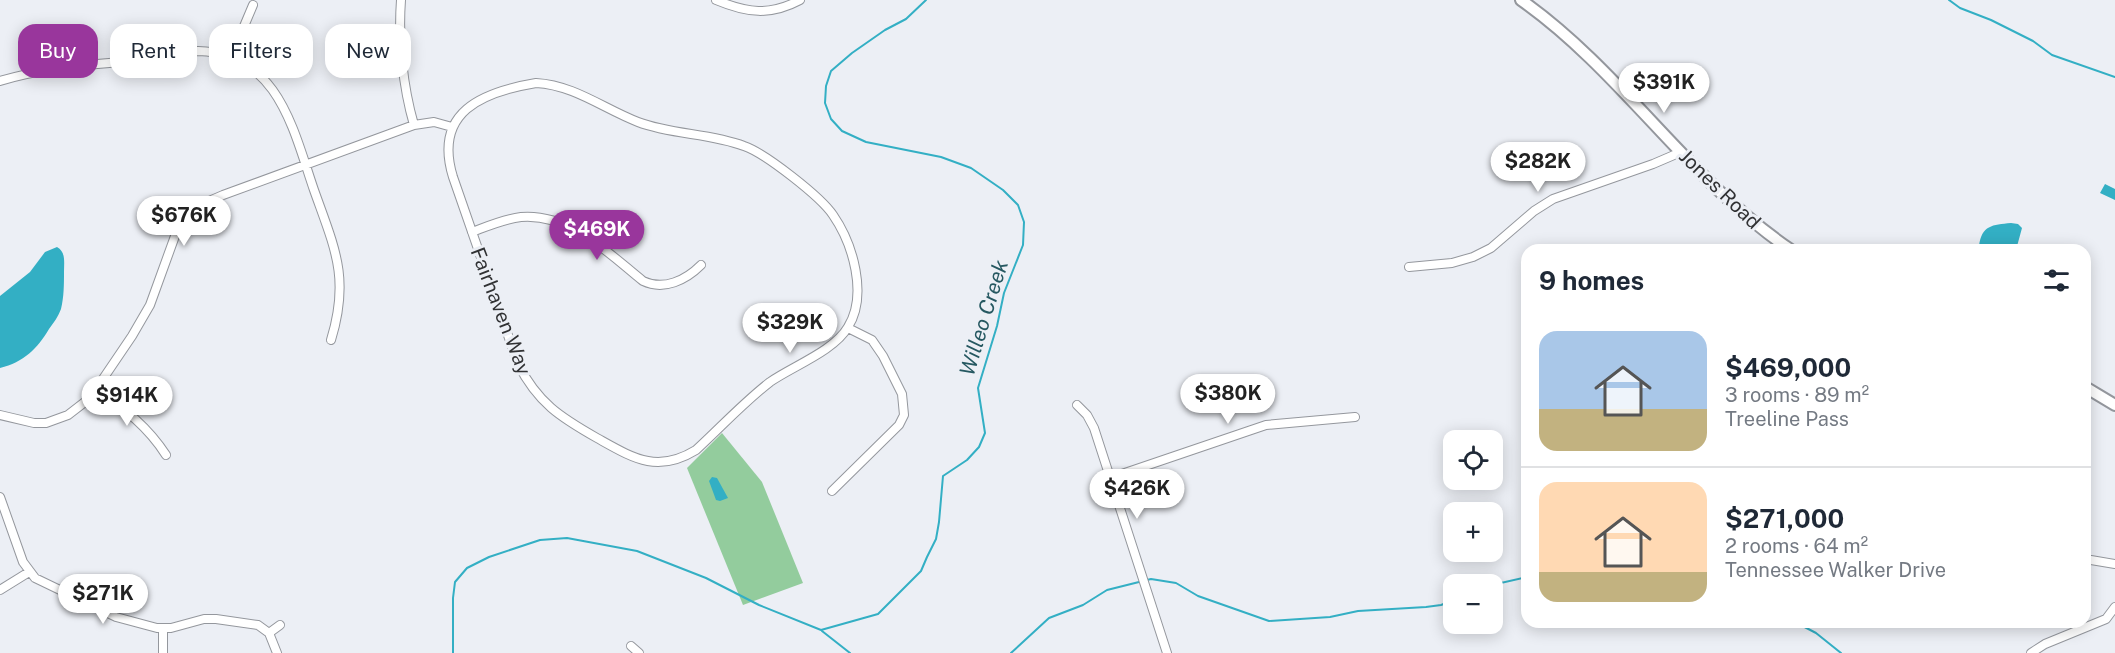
<!DOCTYPE html>
<meta charset="utf-8">
<style>
:root{--surface:#fff;--page:#f2f2f3;--text:#1f2937;--muted:#747a83;--line:#e0e1e3;--accent:#99369c}
body{margin:0;font-family:"Public Sans",sans-serif;background:var(--page);color:var(--text);height:100vh;display:flex;flex-direction:column;font-size:22px;white-space:nowrap}
*{box-sizing:border-box;margin:0}
p{font-size:20px;color:var(--muted)}
.icon{flex:none;width:33px;height:33px;fill:none;stroke:currentColor;stroke-width:2;stroke-linecap:round;stroke-linejoin:round}
.map{position:relative;flex:1;overflow:hidden}
.sheet{position:absolute;left:1521px;top:244px;width:570px;height:384px;display:flex;flex-direction:column;background:var(--surface);border-radius:18px;box-shadow:0 3px 15px #0003}
.sheet>*{flex:none}
.top-card{position:absolute;left:18px;top:24px;width:570px;height:54px;display:flex;gap:12px}
.fabs{position:absolute;left:1443px;top:430px;display:grid;gap:12px}
.fabs a{display:grid;place-items:center;width:60px;height:60px;border-radius:12px;background:var(--surface);box-shadow:0 3px 15px #0003;font-size:30px}
.price{position:absolute;translate:-50% -51px;padding:0 14px;border-radius:21px;background:#fff;color:#222;font-size:20px;line-height:39px;filter:drop-shadow(0 2px 3px #0008)}
.price::after{content:'';position:absolute;left:50%;top:36px;width:18px;height:14px;margin-left:-9px;background:inherit;clip-path:polygon(0 0,100% 0,50% 100%)}
.price.current{background:var(--accent);color:#fff}
ul{padding:0;list-style:none}
li{display:flex;align-items:center;gap:18px;height:150px;padding:0 18px}
li+li{border-top:2px solid var(--line)}
li span{display:grid;place-items:center;flex:none;width:168px;height:120px;border-radius:18px;color:#555}
li>.icon{margin-inline-start:auto}
span .icon{width:72px;height:72px;fill:#fffc;stroke-width:1}
li b{font-size:26px}
h2{display:flex;justify-content:space-between;align-items:center;height:72px;padding:0 18px;font-size:26px}
.chip{padding:0 21px;border-radius:18px;background:var(--surface);box-shadow:0 3px 15px #0003;font-size:21px;line-height:54px}
.chip.current{background:var(--accent);color:#fff}
.map>svg:first-child{display:block}
.green{fill:#93cc9d}
.water{fill:#33afc4}
.lines{fill:none;stroke-linecap:round;stroke-linejoin:round}
.stream{stroke:#33afc4;stroke-width:2}
.minor-casing{stroke:#94979d;stroke-width:10}
.tertiary-casing{stroke:#94979d;stroke-width:14}
.minor{stroke:#fff;stroke-width:8}
.tertiary{stroke:#fff;stroke-width:10}
.labels{text-anchor:middle;stroke-width:6;stroke-linejoin:round;paint-order:stroke}
.street-label{font-size:20px;fill:#313234;stroke:#eceff5}
.water-label{font-size:21px;font-style:italic;fill:#265861;stroke:#eceff5}
</style>
<div class="map">
<svg width="2115" height="653" viewBox="0 0 2115 653">
<rect width="100%" height="100%" fill="#eceff5"/>
<path class="green" d="M722,433L762,482L803,583L743,605L687,468Z"/>
<path class="water" d="M2105,184L2115,189V200L2100,193Z
M2011,223L2018,224L2022,228L2016,250H1982L1979,246C1982,225 1992,225 2011,223Z
M57,247C66,252 64,262 64,272C64,284 64,297 61,309C58,317 54,322 49,329C37,349 24,362 0,368V296L30,272L45,252Z
M712,477L717,478L728,498L720,501L716,500L709,481Z"/>
<g class="lines">
<path class="stream" d="M1949,0L1960,8L1991,20L2033,41L2052,55L2115,77
M1492,585L1527,577
M1795,622L1816,633L1841,653
M822,631L850,653
M453,653V598L455,582L467,568L489,557L540,540L567,538L637,551L706,578L759,605L821,630L878,614L921,571L927,557L936,539L939,522L943,476L967,460L979,447L985,433L978,388L997,326L1004,293L1023,245L1024,222L1018,205L1003,190L971,168L941,157L866,142L842,131L831,119L825,103L826,86L831,71L852,53L885,30L906,19L926,0
M1011,653L1049,618L1083,605L1107,590L1151,579L1176,583L1198,596L1269,621L1330,617L1358,611L1426,607L1441,605L1454,600"/>
<g class="minor-casing">
<path id="minor" d="M401,0C398,40 403,87 414,125
M716,0C747,13 770,16 800,0
M231,57L253,5
M0,81C43,68 86,65 130,61C153,59 175,51 198,51C278,53 293,129 314,190C335,249 350,278 331,340
M536,83C574,85 604,109 638,122C672,135 710,133 744,146C765,153 821,197 833,215C853,244 868,295 848,327C834,351 793,366 770,382C744,402 721,427 696,450C657,474 633,458 597,438C560,417 538,403 518,364L453,177C433,112 482,92 536,83Z
M472,232C488,226 504,219 521,217C570,213 608,253 643,281C664,291 686,280 701,265
M1409,267L1452,263L1473,257L1491,248L1534,211L1553,199L1653,164L1681,152
M97,390C125,409 148,427 166,455
M1077,405L1087,415L1094,428L1167,653
M0,415L34,423H46L68,415L90,398L132,336L150,305L175,236L189,216L209,201L223,195L414,125L434,122L452,127
M1110,478L1266,425L1355,417
M832,491L899,425L904,415L902,394L883,356L872,340L848,328
M0,497L23,562L35,578L116,617L157,628H171L204,619H216L258,625L269,633L277,653
M2085,559L2115,564
M0,590L29,572
M163,628V653
M269,633L280,625
M631,646L639,653
M2031,653L2045,644L2106,619L2115,607"/>
</g>
<g class="tertiary-casing">
<path id="tertiary" d="M1521,0C1622,71 1689,181 1791,250
M2085,387L2115,405"/>
</g>
<use href="#minor" class="minor"/>
<use href="#tertiary" class="tertiary"/>
</g>
<g class="labels">
<g class="street-label">
<text transform="translate(1720 189) rotate(44)" y="7">Jones Road</text>
<text transform="translate(501 311) rotate(69)" y="7">Fairhaven Way</text>
</g>
<g class="water-label">
<text transform="translate(984 318) rotate(-73)" y="7">Willeo Creek</text>
</g>
</g>
</svg>
<div class="fabs">
<a><svg class="icon" aria-label="locate" viewBox="0 0 24 24"><circle cx="12" cy="12" r="6"/><path d="M12 2v4M12 18v4M2 12h4M18 12h4"/></svg></a>
<a>+</a>
<a>−</a>
</div>
<b class="price" style="left:1664px;top:114px">$391K</b>
<b class="price" style="left:1538px;top:193px">$282K</b>
<b class="price" style="left:184px;top:247px">$676K</b>
<b class="price current" style="left:597px;top:261px">$469K</b>
<b class="price" style="left:790px;top:354px">$329K</b>
<b class="price" style="left:1228px;top:425px">$380K</b>
<b class="price" style="left:127px;top:427px">$914K</b>
<b class="price" style="left:1137px;top:520px">$426K</b>
<b class="price" style="left:103px;top:625px">$271K</b>
<div class="top-card">
<a class="chip current">Buy</a>
<a class="chip">Rent</a>
<a class="chip">Filters</a>
<a class="chip">New</a>
</div>
<section class="sheet">
<h2>9 homes<svg class="icon" aria-label="filters" viewBox="0 0 24 24"><path d="M4 7h16M4 17h16"/><circle cx="9" cy="7" r="2"/><circle cx="15" cy="17" r="2"/></svg></h2>
<ul>
<li><span style="background:linear-gradient(#a9c7e8 65%,#c2b280 0)"><svg class="icon" aria-label="home" viewBox="0 0 24 24"><path d="M3 11l9-7 9 7M6 9v11h12V9"/></svg></span><div><b>$469,000</b><p>3 rooms · 89 m²</p><p>Treeline Pass</p></div></li>
<li><span style="background:linear-gradient(#ffd9b3 75%,#c2b280 0)"><svg class="icon" aria-label="home" viewBox="0 0 24 24"><path d="M3 11l9-7 9 7M6 9v11h12V9"/></svg></span><div><b>$271,000</b><p>2 rooms · 64 m²</p><p>Tennessee Walker Drive</p></div></li>
</ul>
</section>
</div>
